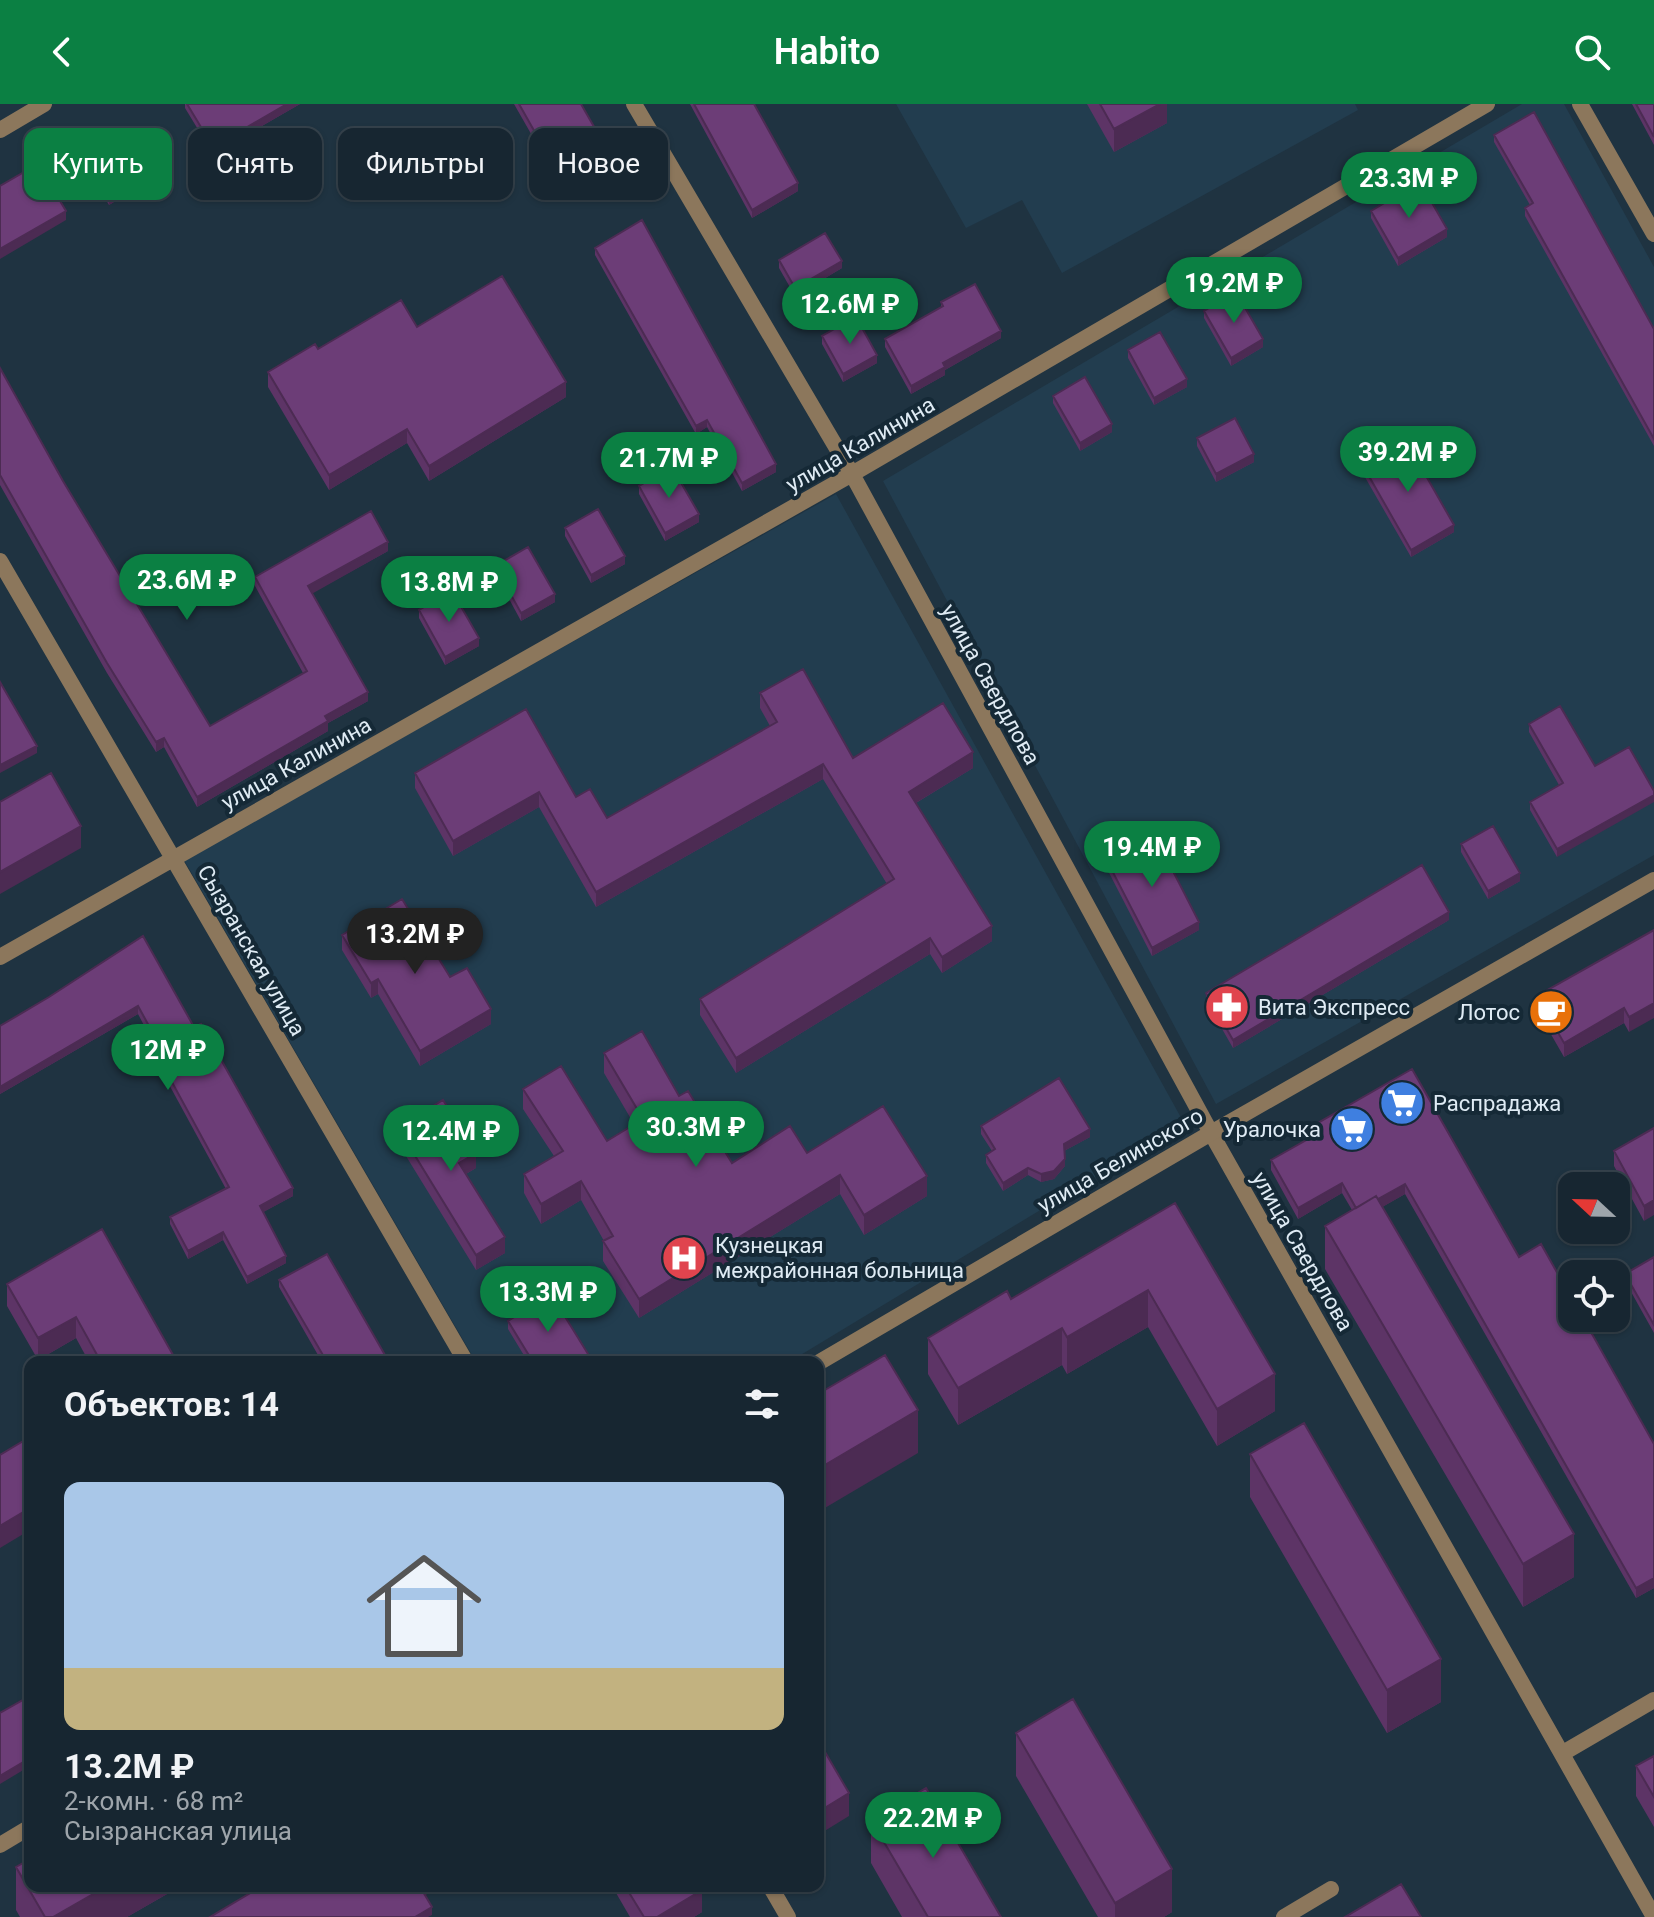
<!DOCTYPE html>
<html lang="ru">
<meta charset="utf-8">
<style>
:root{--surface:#172631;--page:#24323d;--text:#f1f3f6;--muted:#9ea5ab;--line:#36434d;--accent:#0b8043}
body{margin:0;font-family:Roboto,sans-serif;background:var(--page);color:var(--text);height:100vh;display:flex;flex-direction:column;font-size:30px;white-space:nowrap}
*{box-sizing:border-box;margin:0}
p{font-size:26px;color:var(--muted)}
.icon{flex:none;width:44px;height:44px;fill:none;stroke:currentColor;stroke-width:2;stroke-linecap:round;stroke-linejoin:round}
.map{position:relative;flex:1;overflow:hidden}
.drawer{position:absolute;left:24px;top:1252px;width:800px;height:536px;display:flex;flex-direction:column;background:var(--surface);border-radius:16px;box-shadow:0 2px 6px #0004,0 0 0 2px var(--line)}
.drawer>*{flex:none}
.top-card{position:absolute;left:24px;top:24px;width:800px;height:72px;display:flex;gap:16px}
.needle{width:52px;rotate:292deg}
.buttons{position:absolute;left:1558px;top:1068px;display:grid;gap:16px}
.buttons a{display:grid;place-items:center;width:72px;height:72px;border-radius:16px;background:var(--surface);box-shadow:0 2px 6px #0004,0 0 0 2px var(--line);font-size:40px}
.price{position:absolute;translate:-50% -68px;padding:0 18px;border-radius:28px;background:var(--accent);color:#fff;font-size:26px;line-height:52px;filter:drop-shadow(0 2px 4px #0008)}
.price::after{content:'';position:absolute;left:50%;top:48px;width:24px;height:18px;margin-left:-12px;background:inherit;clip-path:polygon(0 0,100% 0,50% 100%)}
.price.active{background:#222;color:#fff}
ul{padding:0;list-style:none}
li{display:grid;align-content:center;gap:16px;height:424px;padding:0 40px}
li+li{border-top:2px solid var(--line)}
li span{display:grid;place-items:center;height:248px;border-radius:16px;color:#555}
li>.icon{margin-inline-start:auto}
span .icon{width:144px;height:144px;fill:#fffc;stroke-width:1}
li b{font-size:34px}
h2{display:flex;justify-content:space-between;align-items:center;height:96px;padding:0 40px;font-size:34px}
.pill{padding:0 28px;border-radius:16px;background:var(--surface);box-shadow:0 2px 6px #0004,0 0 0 2px var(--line);font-size:28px;line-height:72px}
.pill.active{background:var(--accent);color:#fff}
header{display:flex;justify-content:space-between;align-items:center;height:104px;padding:0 40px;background:var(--accent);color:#fff;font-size:36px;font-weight:600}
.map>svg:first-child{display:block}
.built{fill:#223d4f}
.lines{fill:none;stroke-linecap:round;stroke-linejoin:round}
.minor{stroke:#8c775c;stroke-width:16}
.tertiary{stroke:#8c775c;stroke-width:16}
.wall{fill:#5d3466}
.shaded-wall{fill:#4c2b53}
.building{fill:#6c3d77;stroke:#4c2b53;stroke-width:2}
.labels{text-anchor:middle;stroke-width:8;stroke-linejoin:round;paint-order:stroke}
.street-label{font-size:22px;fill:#dfebf4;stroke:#152936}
.poi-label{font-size:22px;fill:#dfebf4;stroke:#152936;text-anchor:start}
</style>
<header><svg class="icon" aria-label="back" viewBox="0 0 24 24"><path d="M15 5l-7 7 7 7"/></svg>Habito<svg class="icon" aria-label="search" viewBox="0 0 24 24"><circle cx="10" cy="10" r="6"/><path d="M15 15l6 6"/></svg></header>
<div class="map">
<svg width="1654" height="1813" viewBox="0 0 1654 1813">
<rect width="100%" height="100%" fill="#1f3341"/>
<path class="built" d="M896,0H1355L1358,6L1062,169L1022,96L966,124Z
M1522,0H1564L1654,163V751L1216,1000L883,377Z
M836,390L1184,1019L789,1258H476L184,756Z"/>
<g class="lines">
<path class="minor" d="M634,0L852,370L1211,1029L1654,1813
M1580,0L1654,130
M0,457L466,1258
M0,853L852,370L1487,0
M1563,1649L1654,1596
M770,1782L788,1813
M1284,1813L1331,1785"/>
<path class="tertiary" d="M0,26L44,0
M818,1259L1211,1029L1654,776
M0,1741L30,1723"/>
</g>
<path class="wall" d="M185,0H300L213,50L185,4Z
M514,0H581L605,50L558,77Z
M690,0H754L798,87L752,114Z
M1087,0H1167V19L1114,48Z
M1632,0H1654V41Z
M1494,31L1654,225V342L1525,112V104L1530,101L1494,38Z
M81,47L142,81L109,101L81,54Z
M1371,107L1447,133L1398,162L1371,114Z
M595,144L776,368L742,387L707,323L696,330L595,151Z
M779,156L842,164L795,192L779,164Z
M941,198L1001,234L945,266V271L911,290L885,243V235L941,204Z
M1204,207L1263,243L1231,262L1204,214Z
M417,223L566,293L429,377L407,339L329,386L268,283V268L318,245Z
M822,232L877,259L843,278L822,240Z
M1128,246L1187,283L1154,301L1128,254Z
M0,264L63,377L210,622L303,569L255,482V473L388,447L312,489L368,597L328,619V627L197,703L164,643L156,648L107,569L0,381Z
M1053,292L1112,328L1080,347L1053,299Z
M1197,334L1254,358L1216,378L1197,342Z
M1362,360L1454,428L1411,453L1362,368Z
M639,382L699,418L665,437L639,390Z
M565,424L625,460L591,479L565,432Z
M495,462L555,498L521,517L495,469Z
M419,506L479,542L445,561L419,514Z
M760,589L853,654L973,664L916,699L992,837L942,869L930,850L736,969L700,911V895L887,780L823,675L596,803L539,703L453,752L415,684V669L576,693L607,714L770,622L760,604Z
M1529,620L1595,662L1557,753L1530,706V698L1559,681L1529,628Z
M1461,740L1520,777L1488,795L1461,748Z
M1104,751L1199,826L1152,852L1104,759Z
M1449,816L1233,944L1206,897V889Z
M1654,826L1629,928L1624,919L1564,953L1537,906V892Z
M342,831L491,920L420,962L378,890L371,894L342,846Z
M143,832L194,923L293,1092L263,1108L286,1159L247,1180L223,1136L188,1155L170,1120V1113L226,1085L154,953V945L156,944L138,910L0,990V922L49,893Z
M604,949L679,992L732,1059L807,1049L927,1092L864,1131L840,1090L639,1214L603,1157V1137H604L581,1096L541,1120L524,1089V1070L554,1052L523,1005V985L607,1037L634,1020L604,969Z
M1412,965L1519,1153L1654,1340V1484L1636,1494L1405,1090L1382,1103L1574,1473L1523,1503L1325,1165V1122L1352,1106L1342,1089L1298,1115L1271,1066V1056L1311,1033V1023Z
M981,1022L1090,1033L1064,1047L1065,1062L1054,1075L1041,1078L1028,1071L1003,1087L986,1059V1051L992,1047L981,1030Z
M398,1024L476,1064L466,1070L505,1149L476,1166L398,1039Z
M1654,1024L1644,1117L1614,1062V1047Z
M1175,1099L1275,1307L1217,1342L1148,1223L1067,1270L1062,1261L958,1321L928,1270V1234L1011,1195Z
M1654,1153V1229L1625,1177V1170Z
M279,1176L389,1258H322L279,1183Z
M7,1180L177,1258H89L76,1234L38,1256L7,1202Z
M508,1217L593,1258H528L508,1225Z
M1250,1350L1441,1598L1387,1629L1250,1393Z
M1016,1629L1172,1808L1164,1813H1098L1016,1672Z
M1654,1652V1723L1636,1692V1662Z
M871,1716L1001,1813H902L871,1759Z
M16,1763L30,1782H181L127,1813H20L16,1806Z
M612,1782H700L702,1808L694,1813H630Z"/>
<path class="shaded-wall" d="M287,0H300L213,50V43Z
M1160,0H1167V19L1114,48V25Z
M605,42V50L558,77V69Z
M142,73V81L109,101V93Z
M798,79V87L752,114V106Z
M66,107V116L0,155V145Z
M1447,125V133L1398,162V154Z
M842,157V164L795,192V184Z
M1001,227V234L945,266V271L911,290V282L943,259Z
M1263,235V243L1231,262V254Z
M877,251V259L843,278V270Z
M1187,275V283L1154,301V294Z
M566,278V293L429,377V362Z
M707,316V323L696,330V322Z
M1112,320V328L1080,347V339Z
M407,325V339L329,386V371Z
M1254,350V358L1216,378V370Z
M776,360V368L742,387V379Z
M699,410V418L665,437V429Z
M1454,421V428L1411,453V446Z
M388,438V447L308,492V482Z
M625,452V460L591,479V471Z
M555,490V498L521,517V509Z
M479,534V542L445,561V553Z
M368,588V597L328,619V627L197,703V693L325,612Z
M164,634V643L156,648V638Z
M37,642V649L0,669V661Z
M973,648V664L909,703V688Z
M823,660V675L596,803V788Z
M539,688V703L453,752V737Z
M1654,691V698L1557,753V745Z
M81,722V744L0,790V768Z
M1520,769V777L1488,795V787Z
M1449,808V816L1233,944V936Z
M1199,818V826L1152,852V844Z
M992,822V837L942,869V853Z
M930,834V850L736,969V954Z
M378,875V890L371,894V879Z
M1654,899V914L1629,928V913Z
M138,902V910L0,990V983Z
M1624,904V919L1564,953V939Z
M491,905V920L420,962V947Z
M1090,1025V1033L1064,1047V1040Z
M476,1049V1064L459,1074V1059Z
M1065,1055V1062L1054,1075L1041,1078V1070Z
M1028,1064V1071L1003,1087V1079Z
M840,1071V1090L639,1214V1195Z
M927,1072V1092L864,1131V1111Z
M581,1077V1096L541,1120V1100Z
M1342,1079V1089L1298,1115V1104Z
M1405,1080V1090L1358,1117V1106Z
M293,1084V1092L260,1110V1102Z
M1654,1096V1111L1644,1117V1102Z
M223,1128V1136L188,1155V1147Z
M505,1133V1149L476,1166V1151Z
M286,1152V1159L247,1180V1173Z
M1148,1186V1223L1067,1270V1233Z
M76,1213V1234L38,1256V1234Z
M1062,1224V1261L958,1321V1284Z
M1275,1270V1307L1217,1342V1305Z
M918,1306V1349L818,1408V1365Z
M30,1404V1426L0,1444V1422Z
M1574,1430V1473L1523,1503V1460Z
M1654,1474V1484L1636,1494V1484Z
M1441,1555V1598L1387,1629V1586Z
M30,1654V1662L0,1680V1672Z
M849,1689V1712L818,1731V1708Z
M1172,1765V1808L1164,1813H1115V1799Z
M107,1782H181L127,1813H53Z
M428,1782H442L422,1793V1786Z
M480,1782H489L480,1787Z
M702,1786V1808L694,1813H657Z
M432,1803V1811L428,1813H415Z"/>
<path class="building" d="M187,0H287L213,43Z
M519,0H581L605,42L558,69Z
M694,0H754L798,79L752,106Z
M1100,0H1160L1114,25Z
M1636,0H1654V33Z
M1534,8L1654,225V335L1525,104L1533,99L1494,31Z
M114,27L142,73L109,93L81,47Z
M38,60L66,107L0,145V82Z
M1420,78L1447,125L1398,154L1371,107Z
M642,116L776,360L742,379L707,316L696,322L595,144Z
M825,129L842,157L795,184L779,156Z
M502,172L566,278L429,362L407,325L329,371L268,268L315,240L318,245L401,196L417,223Z
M975,180L1001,227L943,259L945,263L911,282L885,235L943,202L941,198Z
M1236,188L1263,235L1231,254L1204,207Z
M856,213L877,251L843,270L822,232Z
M1160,228L1187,275L1154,294L1128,246Z
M0,264L63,377L210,622L307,567L255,473L371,407L388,438L308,482L368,588L325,612L328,617L197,693L164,634L156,638L107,559L0,371Z
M1085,273L1112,320L1080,339L1053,292Z
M1235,314L1254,350L1216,370L1197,334Z
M1405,335L1454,421L1411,446L1362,360Z
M672,363L699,410L665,429L639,382Z
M598,405L625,452L591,471L565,424Z
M528,443L555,490L521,509L495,462Z
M452,487L479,534L445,553L419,506Z
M803,565L853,654L943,599L973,648L909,688L992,822L942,853L930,834L736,954L700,895L894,775L823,660L596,788L539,688L453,737L415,669L526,605L576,693L590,685L607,714L777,618L760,589Z
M0,578L37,642L0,661Z
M1560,602L1595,662L1629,643L1654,687V691L1557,745L1530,698L1563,679L1529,620Z
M51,669L81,722L0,768V698Z
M1493,722L1520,769L1488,787L1461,740Z
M1152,726L1199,818L1152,844L1104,751Z
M1422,761L1449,808L1233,936L1206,889Z
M402,795L450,873L467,864L491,905L420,947L378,875L371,879L342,831Z
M1654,826V899L1629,913L1624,904L1564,939L1537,892Z
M143,832L194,923L201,920L293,1084L260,1102L286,1152L247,1173L223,1128L188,1147L170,1113L229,1083L154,945L160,942L138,902L0,983V922L49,893Z
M642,927L679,992L688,987L732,1059L790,1022L807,1049L883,1002L927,1072L864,1111L840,1071L639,1195L603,1137L613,1132L581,1077L541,1100L524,1070L563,1047L523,985L561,962L607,1037L643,1015L604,949Z
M1412,965L1519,1153L1541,1140L1572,1195V1214H1583L1654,1340V1474L1636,1484L1405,1080L1378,1095L1376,1092L1356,1104L1342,1079L1298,1104L1271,1056L1315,1031L1311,1023Z
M1059,974L1090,1025L1064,1040L1065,1055L1054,1067L1041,1070L1028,1064L1003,1079L986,1051L995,1045L981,1022Z
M443,996L476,1049L459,1059L505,1133L476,1151L398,1024Z
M1654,1024V1096L1644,1102L1614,1047Z
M1376,1092L1574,1430L1523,1460L1325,1122Z
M1175,1099L1275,1270L1217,1305L1148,1186L1067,1233L1062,1224L958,1284L928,1234L1007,1187L1011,1195Z
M102,1125L177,1258H101L76,1213L38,1234L7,1180Z
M327,1150L389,1258H327L279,1176Z
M1654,1153V1221L1625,1170Z
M551,1190L593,1258H533L508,1217Z
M885,1251L918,1306L818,1365V1290Z
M1304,1319L1441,1555L1387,1586L1250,1350Z
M30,1333V1404L0,1422V1351Z
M30,1592V1654L0,1672V1609Z
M1073,1595L1172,1765L1115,1799L1016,1629Z
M818,1636L849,1689L818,1708Z
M1654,1652V1693L1636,1662Z
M926,1684L1001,1813H928L871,1716Z
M30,1755V1782H107L53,1813H45L16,1763Z
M1401,1780L1421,1813H1345Z
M262,1782H428L422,1786L432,1803L415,1813H210Z
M625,1782H700L702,1786L657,1813H644Z"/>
<defs>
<g id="pharmacy-disc" transform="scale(2.3)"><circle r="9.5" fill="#e0444e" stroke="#152936"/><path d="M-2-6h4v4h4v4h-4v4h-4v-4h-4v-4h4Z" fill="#fff"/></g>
<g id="cafe-disc" transform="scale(2.3)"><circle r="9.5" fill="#e8710a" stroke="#152936"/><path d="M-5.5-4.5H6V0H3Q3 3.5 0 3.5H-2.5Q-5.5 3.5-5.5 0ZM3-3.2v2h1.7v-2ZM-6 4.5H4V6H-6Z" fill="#fff"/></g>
<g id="supermarket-disc" transform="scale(2.3)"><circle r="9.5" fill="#3f7fe0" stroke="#152936"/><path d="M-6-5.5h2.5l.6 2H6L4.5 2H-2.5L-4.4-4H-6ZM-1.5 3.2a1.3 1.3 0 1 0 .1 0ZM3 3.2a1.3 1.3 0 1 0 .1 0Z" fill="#fff"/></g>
<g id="hospital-disc" transform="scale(2.3)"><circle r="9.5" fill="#e0444e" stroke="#152936"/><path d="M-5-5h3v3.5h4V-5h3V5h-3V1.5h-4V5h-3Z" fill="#fff"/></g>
</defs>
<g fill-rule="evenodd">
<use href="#pharmacy-disc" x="1227" y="903"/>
<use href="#cafe-disc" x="1551" y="908"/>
<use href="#supermarket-disc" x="1402" y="999"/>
<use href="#supermarket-disc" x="1352" y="1025"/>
<use href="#hospital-disc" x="684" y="1154"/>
</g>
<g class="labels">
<g class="street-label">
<text transform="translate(860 340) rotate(-30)" y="8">улица Калинина</text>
<text transform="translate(991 580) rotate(61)" y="8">улица Свердлова</text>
<text transform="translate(296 659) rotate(-29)" y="8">улица Калинина</text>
<text transform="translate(252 846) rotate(60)" y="8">Сызранская улица</text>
<text transform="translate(1120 1056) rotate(-30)" y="8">улица Белинского</text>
<text transform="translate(1303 1147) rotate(60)" y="8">улица Свердлова</text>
</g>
<g class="poi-label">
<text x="1258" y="911">Вита Экспресс</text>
<text x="1520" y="916" text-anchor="end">Лотос</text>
<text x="1433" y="1007">Распрадажа</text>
<text x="1321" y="1033" text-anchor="end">Уралочка</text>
<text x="715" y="1149">Кузнецкая<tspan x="715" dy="25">межрайонная больница</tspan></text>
</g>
</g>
</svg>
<div class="buttons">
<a><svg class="needle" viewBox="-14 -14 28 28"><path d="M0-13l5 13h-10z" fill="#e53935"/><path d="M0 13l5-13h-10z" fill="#9ea5ab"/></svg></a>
<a><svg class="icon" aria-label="locate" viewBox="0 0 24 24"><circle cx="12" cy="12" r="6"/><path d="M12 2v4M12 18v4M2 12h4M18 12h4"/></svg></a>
</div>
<b class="price" style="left:1409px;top:116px">23.3M ₽</b>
<b class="price" style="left:1234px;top:221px">19.2M ₽</b>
<b class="price" style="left:850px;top:242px">12.6M ₽</b>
<b class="price" style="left:1408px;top:390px">39.2M ₽</b>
<b class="price" style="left:669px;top:396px">21.7M ₽</b>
<b class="price" style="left:187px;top:518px">23.6M ₽</b>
<b class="price" style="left:449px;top:520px">13.8M ₽</b>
<b class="price" style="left:1152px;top:785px">19.4M ₽</b>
<b class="price active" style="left:415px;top:872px">13.2M ₽</b>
<b class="price" style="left:168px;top:988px">12M ₽</b>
<b class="price" style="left:696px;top:1065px">30.3M ₽</b>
<b class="price" style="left:451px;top:1069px">12.4M ₽</b>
<b class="price" style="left:548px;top:1230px">13.3M ₽</b>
<b class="price" style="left:933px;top:1756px">22.2M ₽</b>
<div class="top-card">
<a class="pill active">Купить</a>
<a class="pill">Снять</a>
<a class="pill">Фильтры</a>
<a class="pill">Новое</a>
</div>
<section class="drawer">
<h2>Объектов: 14<svg class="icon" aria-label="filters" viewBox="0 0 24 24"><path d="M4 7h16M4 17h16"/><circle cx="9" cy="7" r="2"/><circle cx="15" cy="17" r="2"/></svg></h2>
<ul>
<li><span style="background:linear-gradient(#a9c7e8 75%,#c2b280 0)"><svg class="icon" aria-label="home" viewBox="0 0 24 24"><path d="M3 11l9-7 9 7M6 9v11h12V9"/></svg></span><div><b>13.2M ₽</b><p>2-комн. · 68 m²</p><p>Сызранская улица</p></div></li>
</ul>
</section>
</div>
